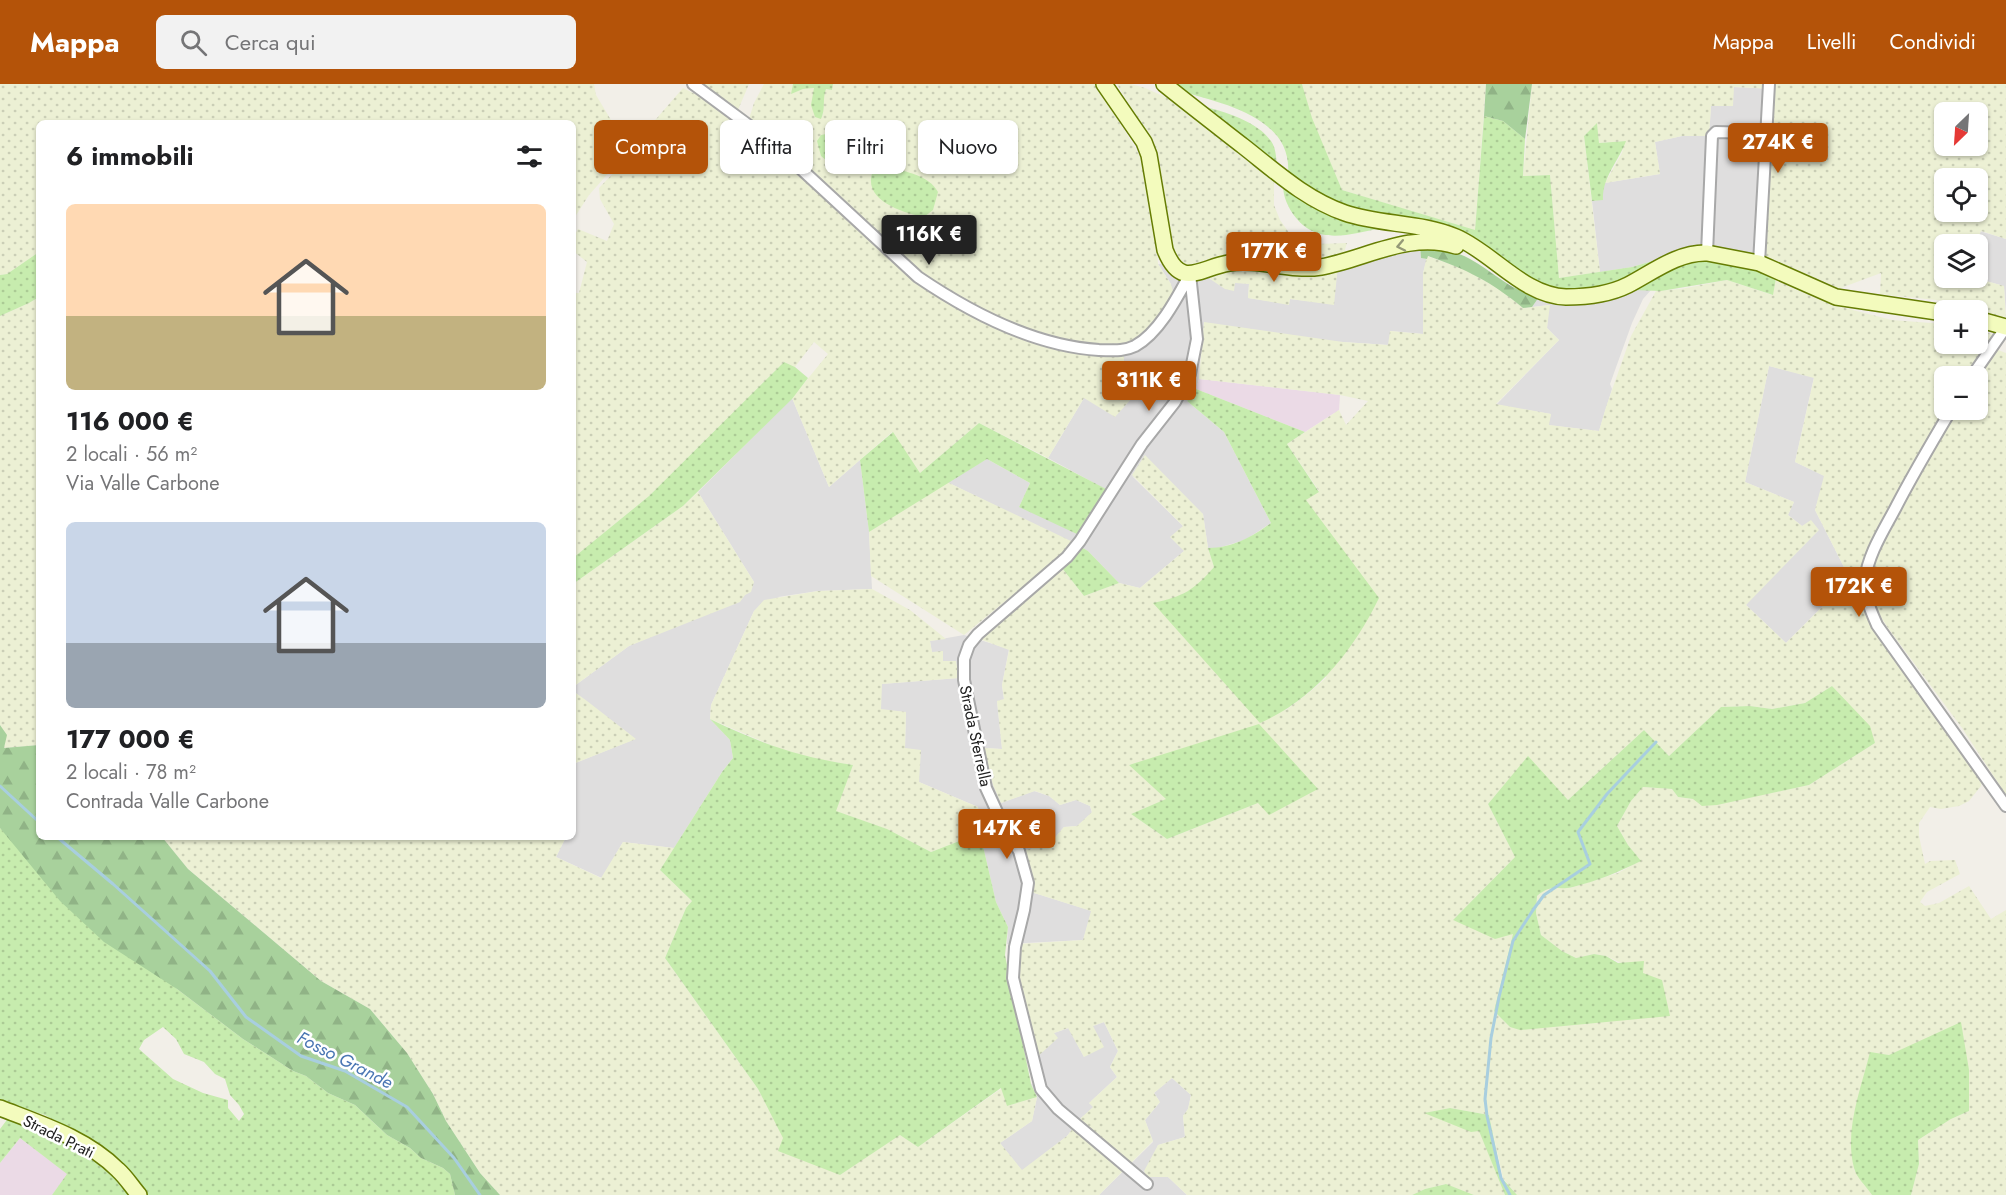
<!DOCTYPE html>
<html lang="it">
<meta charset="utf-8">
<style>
:root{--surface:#fff;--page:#f2f2f2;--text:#202124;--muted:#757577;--accent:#b45309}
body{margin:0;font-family:Jost,sans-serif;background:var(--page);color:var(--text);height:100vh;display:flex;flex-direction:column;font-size:22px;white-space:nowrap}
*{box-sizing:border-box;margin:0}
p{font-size:20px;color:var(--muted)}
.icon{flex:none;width:33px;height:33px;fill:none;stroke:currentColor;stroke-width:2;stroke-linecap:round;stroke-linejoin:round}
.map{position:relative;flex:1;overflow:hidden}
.side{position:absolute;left:36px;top:36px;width:540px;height:720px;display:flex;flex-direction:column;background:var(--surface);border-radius:9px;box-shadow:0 2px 4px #0004}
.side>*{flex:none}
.guide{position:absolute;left:594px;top:36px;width:570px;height:54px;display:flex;gap:12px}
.needle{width:39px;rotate:205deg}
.tools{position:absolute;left:1934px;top:18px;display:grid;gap:12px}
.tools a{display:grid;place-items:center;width:54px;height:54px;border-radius:9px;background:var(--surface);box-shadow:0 2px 4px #0004;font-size:30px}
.price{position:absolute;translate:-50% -51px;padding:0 14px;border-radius:6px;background:var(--accent);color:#fff;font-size:20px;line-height:39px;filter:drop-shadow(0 2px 3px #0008)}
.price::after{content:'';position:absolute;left:50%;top:36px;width:18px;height:14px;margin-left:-9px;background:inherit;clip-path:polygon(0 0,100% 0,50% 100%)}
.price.active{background:#222;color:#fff}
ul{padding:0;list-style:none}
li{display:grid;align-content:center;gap:12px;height:318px;padding:0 30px}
li span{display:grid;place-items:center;height:186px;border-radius:9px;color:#555}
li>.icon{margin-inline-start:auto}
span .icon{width:108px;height:108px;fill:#fffc;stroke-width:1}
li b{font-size:26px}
h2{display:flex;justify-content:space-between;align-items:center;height:72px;padding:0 30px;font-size:26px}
.tag{padding:0 21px;border-radius:9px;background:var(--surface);box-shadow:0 2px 4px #0004;font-size:21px;line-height:54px}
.tag.active{background:var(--accent);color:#fff}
header{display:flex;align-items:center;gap:36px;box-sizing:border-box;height:84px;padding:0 30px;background:var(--accent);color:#fff}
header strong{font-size:28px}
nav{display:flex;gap:33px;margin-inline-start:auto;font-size:21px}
.search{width:420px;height:54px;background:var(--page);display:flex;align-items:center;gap:15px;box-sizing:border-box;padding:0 21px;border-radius:9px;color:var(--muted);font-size:22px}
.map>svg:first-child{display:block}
.residential{fill:#dfdede}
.industrial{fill:#ebdae6}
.farmland{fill:url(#farmland-dots);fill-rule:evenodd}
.grass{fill:url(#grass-dots);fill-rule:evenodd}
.forest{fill:url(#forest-firs)}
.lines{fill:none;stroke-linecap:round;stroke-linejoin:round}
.stream{stroke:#a8cedf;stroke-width:3}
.street-casing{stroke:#a8a8a8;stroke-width:14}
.secondary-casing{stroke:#667d03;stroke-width:18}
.street{stroke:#fff;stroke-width:10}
.secondary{stroke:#f3fbbd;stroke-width:15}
.oneway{stroke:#949977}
.labels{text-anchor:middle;stroke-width:5;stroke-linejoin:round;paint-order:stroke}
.street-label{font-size:16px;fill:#212121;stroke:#fff}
.water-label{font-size:18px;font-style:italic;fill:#4b77b4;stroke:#fff}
</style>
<header>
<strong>Mappa</strong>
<div class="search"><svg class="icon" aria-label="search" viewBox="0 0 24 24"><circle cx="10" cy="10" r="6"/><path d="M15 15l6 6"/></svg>Cerca qui</div>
<nav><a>Mappa</a><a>Livelli</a><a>Condividi</a></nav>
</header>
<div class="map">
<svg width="2006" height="1111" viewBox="0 0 2006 1111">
<defs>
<pattern id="farmland-dots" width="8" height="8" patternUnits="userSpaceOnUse" patternTransform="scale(1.5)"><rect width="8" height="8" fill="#ecf0d4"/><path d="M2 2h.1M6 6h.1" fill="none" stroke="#caceb6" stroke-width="1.8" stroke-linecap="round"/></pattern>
<pattern id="grass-dots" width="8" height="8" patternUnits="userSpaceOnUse" patternTransform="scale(1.5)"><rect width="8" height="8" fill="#c7ecae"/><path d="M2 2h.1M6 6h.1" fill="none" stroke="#abca95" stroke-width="1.8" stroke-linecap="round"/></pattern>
<pattern id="forest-firs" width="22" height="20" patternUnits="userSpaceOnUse" patternTransform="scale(1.5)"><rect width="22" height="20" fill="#a8d19c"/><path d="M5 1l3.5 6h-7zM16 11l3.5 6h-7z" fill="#90b386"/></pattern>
</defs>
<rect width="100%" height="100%" fill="#f2efe8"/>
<path class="residential" d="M1734,3L1775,5L1765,175L1673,171L1632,183L1600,188L1592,117L1603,115V103L1605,99L1660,90L1655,58L1682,52H1709L1711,22Z
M1980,147L2006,155V230L2004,202L1975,194H1977L1976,160Z
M1420,161L1421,174L1427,175L1423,189V250L1391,247L1389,261L1343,258L1202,254L1199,295L1196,305L1187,317L1224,348L1271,439L1245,456L1218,464H1208L1203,430L1132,392L1184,443V467L1140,504L1119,499L1088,467L947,398L987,375L1030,399L1019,423L1107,406L1048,374L1084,314L1150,292L1124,282V263L1171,200L1158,180L1208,179L1210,195L1249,200L1248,214L1289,220L1290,215L1333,220L1338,181Z
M1631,206H1651L1643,215L1632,239L1610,300L1612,305L1599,347L1548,341L1551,330L1496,321L1559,256L1547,244L1549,221L1532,223L1539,213Z
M1769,282L1814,293L1795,378L1825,392L1815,426L1850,495L1786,559L1746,521L1802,442L1788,431L1794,418L1745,398Z
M792,314L829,403L860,376L869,448L872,505L818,507L778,513L754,527L711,621L710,635L730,656L733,674L722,688L674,764L623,758L602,794L556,773L566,753H573V680L635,655L573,607V603L629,562L745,511L754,498L698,408Z
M964,551L1009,565L1002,601L1004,616L997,617L1002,665L984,664L1001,719L1034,707L1049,712L1060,721L1076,716L1090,722L1092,729L1077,742L1064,743L1052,757L1031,808L1092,827L1083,856L1007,860L1008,843L996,818L980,749L978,723L919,698L905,664L906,628L881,626V600L959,594L943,577L932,569L930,557Z
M1104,938L1118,967L1110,983L1117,993L1089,1019L1094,1023L1081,1034L1067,1052L1022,1087L1000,1059L1032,1037L1037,1013L1031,1000L1042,996L1035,975L1054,949L1069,944L1084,973L1093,942Z
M1172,994L1191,1011L1188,1025L1183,1032L1185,1053L1158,1061L1147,1093H1168L1187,1111H1099L1153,1058L1145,1036L1160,1018L1154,1009Z"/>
<path class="industrial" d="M1199,295L1340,311L1339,326L1305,348L1196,305Z
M20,1054L68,1090L52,1111H0V1079Z"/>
<path class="farmland" d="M0,0H594L596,11L629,66L589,111L573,136V39H39V168L7,190L0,191Z
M702,0H749L738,26Z
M764,0H793L792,9L803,5L814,4L820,34L823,31L824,10L826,5L832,6L833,0H1097L1144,79L1154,118L1158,180L1171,200L1174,211L1156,237L1135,259L1124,263V282L1151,293L1115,333L1084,314L1048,374L979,339L920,389L892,348L829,403L792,314L828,270L814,258L795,283L784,278L649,412L573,474V209H579L587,178L573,167V154L578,145L607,157L614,140L600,115L599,104L623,79L650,42L683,4L699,12L768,61L882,169L910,192L1022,254L1047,263L1064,266L990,229L931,196L830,108L749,35L754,19Z
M1117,0H1131L1145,4L1172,16L1274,95V121L1280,136L1290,150L1305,157L1318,160L1347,159L1342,175L1317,180L1208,179L1185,183L1169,166L1162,93L1154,58L1137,34Z
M1302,0H1486L1475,147L1342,106L1311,34Z
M1532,0H2006V155L1981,147L1976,160H1944V194H1975L2004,202L2006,236L1945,217L1880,210L1881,189L1838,205L1818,203L1765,175L1775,5L1734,3L1733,22H1711L1709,52H1682L1655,58L1660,90L1605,99L1622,69L1625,57L1599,59L1597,40L1584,52L1600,188L1559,194L1550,91L1523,92ZM1944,28H1977V62H1944ZM1944,94H1977V128H1944Z
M1427,172L1464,185L1501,206L1523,224L1550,221L1547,244L1559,256L1496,320L1551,330L1549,341L1599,347L1606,323L1631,252L1656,207L1681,205L1727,196L1772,211L1776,194L1833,221L1892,236L1944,240V260H1977V246L2006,254L1998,266L2006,269V711L1962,644L1888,544L1874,522L1866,526L1983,693L1981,702L1969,717L1959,722L1941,725L1930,723L1919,739V752L1925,780L1930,777L1955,776L1960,790L1927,808L1920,818L1925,822L1939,819L1969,802L1991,835L2006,826V1111H1911L1919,1080L1918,1056L1951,1035L1969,1027L1919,958L1889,971L1870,969L1855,1026L1854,1086L1872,1111H1517L1503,1094L1489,1031L1450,1024L1425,1029L1479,1046L1505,1111H1474L1445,1100L1425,1105L1412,1111H1187L1168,1093H1147L1144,1087L1158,1061L1185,1053L1183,1032L1188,1025L1191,1011L1172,994L1154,1009L1160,1018L1145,1036L1153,1057L1099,1111H500L480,1089L446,1037L433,1010L407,969L370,925L321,897L188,785L162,753H566L556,773L601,794L623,758L674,764L660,786L692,817L686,824L665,874L758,1005L784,1054L840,1091L900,1050L918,1063L1002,1004L1007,1022L1037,1013L1032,1037L1000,1059L1022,1086L1067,1052L1081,1034L1093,1023L1089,1019L1117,993L1110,983L1118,967L1104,938L1093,942L1104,963L1084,973L1068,944L1054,949L1058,954L1035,975L1017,893L1018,860L1083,856L1091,827L1031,808L1024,767L1052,757L1064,743L1077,742L1092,728L1090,722L1076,716L1060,721L1049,712L1035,707L1001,719L993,701L984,664L1002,665L997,617L1004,615L1002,601L1009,566L977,554L1062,484L1084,512L1119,499L1140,504L1184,467L1170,453L1183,442L1132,391L1145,371L1203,430L1208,464L1214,483L1197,503L1175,514L1154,519L1286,626L1311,607L1326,594L1306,416L1319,407L1287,360L1339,326L1346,341L1368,317L1340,311L1199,295L1204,238L1343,258L1388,261L1390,247L1423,250V189ZM1769,282L1814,294L1795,378L1824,392L1815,426L1850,495L1786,559L1746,521L1819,446L1811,436L1802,442L1788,431L1794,418L1745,398ZM1944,292H1977V326H1944ZM1832,602L1875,659L1809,701L1771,709L1693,715L1678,713L1672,705L1643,703L1631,717L1617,742L1628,761L1640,777L1618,789L1570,804H1547L1537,812L1536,829L1541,851L1562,867L1576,874L1594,870L1606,872L1643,889L1510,943L1494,927L1513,850L1453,836L1515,773L1488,720L1528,673L1568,716L1644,646L1669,672L1721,623L1750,622L1772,625L1805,619ZM1129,680L1318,705L1258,719L1167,755L1131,730L1167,715Z
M1338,181L1334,221L1290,215L1289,221L1248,214L1249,200L1235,199L1234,207L1225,205L1210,195L1216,188L1229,182Z
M39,213V661L4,664L6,651L0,641V232L29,219Z
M947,398L1073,458L1063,470L964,551L871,492L869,448Z
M698,408L754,498L751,508L745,511L740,518L629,562L573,603V500L683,422Z
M872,505L910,526L946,555L930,557L932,568L943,567V577H956L959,594L882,600L881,625L906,628L905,664L921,666L919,698L978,723L980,749L931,768L886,745L835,727L853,681L814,675L785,667L710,635L711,621L754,527L764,516L818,507Z
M573,607L587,617L636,655L573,680Z"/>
<path class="grass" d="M793,0H833L832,6L826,5C822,15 826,25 821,35L815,33L811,21L814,4L803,5L791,10Z
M1178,0H1302L1312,34L1342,106L1475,146L1484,32L1503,37L1525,55L1523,92L1550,91L1559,194L1632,183L1673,171L1711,165L1776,194L1773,211L1727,196L1661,207L1631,206L1618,199L1582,205L1556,206L1530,196L1475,155L1350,123L1312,108L1288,90C1293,33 1221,19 1180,7Z
M1203,22C1225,28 1257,37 1271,57C1276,64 1276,73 1277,81Z
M1597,39L1599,59L1626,57C1619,77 1602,93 1603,116L1592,117L1584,52Z
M837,48L842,50C851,66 846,74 833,82L821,72L817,57L821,51Z
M889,83C906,88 929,91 938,108L933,126L924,133C903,129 861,116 873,87Z
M1283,100L1382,144C1347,151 1314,163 1291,127C1286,118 1283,111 1283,100Z
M39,168V213L29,219L0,232V191L7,190Z
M784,278L795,283L808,294L792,315L683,422L573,500V474L649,412Z
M1196,305L1305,348L1287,360L1319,408L1306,416L1379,514C1353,567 1315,615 1260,639L1153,519C1184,512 1193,507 1214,483L1208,464C1232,464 1252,453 1271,439L1224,348L1187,317Z
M979,339L1108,406L1079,451L1019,423L1030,399L987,375L869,448L860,376L893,348L920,389Z
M1081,463L1088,467L1119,499L1084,512L1062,484Z
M1832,602L1870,642L1875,659L1809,701L1717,721L1702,722L1693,715L1678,713L1672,705L1643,703L1631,717L1617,742L1628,761L1641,777C1619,788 1597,797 1573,803C1556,807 1553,799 1537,812L1536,829L1541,851L1562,867L1576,874L1594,870L1606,872L1618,879L1644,877L1643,889L1662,896L1670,932L1520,946L1510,943L1494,927L1513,850L1495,855L1453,836L1515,773L1488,720L1528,672L1568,716L1644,646L1669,672L1721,623L1750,622L1772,625L1805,619Z
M710,635C760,659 798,673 853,681L836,727L887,745L931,768L980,749L996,818L1008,843L1005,871L1031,1000L1037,1013L1007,1022L1001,1004L918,1063L900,1051L840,1091L778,1067L783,1054L758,1005L665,874L686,824L692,817L660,786L722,688L733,674L730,656Z
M1259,640L1318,705L1269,731L1258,719L1167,755L1131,730L1166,715L1129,681Z
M0,744L177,905L243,955L293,987L306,992L328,1009L355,1021L387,1051L410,1064L421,1074L443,1084L450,1090L455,1111H146L67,1044L45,1031L0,1017ZM163,943L176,955L184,970L204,978L215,990L225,995L230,1011L239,1021L244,1030L239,1037L228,1024V1016L203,1009L173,995L139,965L144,956Z
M1961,938L1969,986V1027L1951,1035L1918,1056L1919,1080L1911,1111H1872C1867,1103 1856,1093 1854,1084C1844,1046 1861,1005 1870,968L1889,971Z
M1450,1024L1489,1031L1502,1094L1517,1111H1505L1479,1047L1471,1048L1424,1029Z
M9,1033C56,1054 96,1070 130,1111H52L67,1090L20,1054L0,1079V1045Z
M1446,1100L1474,1111H1412L1425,1105Z"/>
<path class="forest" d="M1486,0H1532L1525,55L1503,37L1484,32Z
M1420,161C1437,164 1454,166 1470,175C1497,190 1507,205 1539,213L1532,223L1523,224C1492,198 1466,185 1428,172L1427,175L1421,174Z
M0,641L7,651L4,664L39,661V753H162L188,785L321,897L370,925L407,969L433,1010L446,1037L480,1089L500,1111H455L450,1090L443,1084L421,1074L410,1064L387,1051L355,1021L328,1009L306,992L293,987L243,955L177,905L104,858L60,817L0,744Z"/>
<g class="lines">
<path class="stream" d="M0,702L39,738
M57,753L113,800L210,887L246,933L301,972L345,987L407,1023L454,1074L480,1111
M1510,1111L1501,1094L1487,1032L1485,1015L1491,954L1499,913L1513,857L1533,826L1544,811L1590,780L1578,748L1607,710L1656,658"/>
<g class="street-casing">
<path id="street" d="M693,0L774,60L918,193C971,229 1034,262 1099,266C1111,266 1123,268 1135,262C1159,249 1177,214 1190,190
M1707,169L1712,52L1716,48L1753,49L1766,53
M1759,179L1769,0
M1972,292L2006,243
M1951,326C1932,358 1913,390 1896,423C1884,446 1868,470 1865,496C1864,512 1871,527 1877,541L2006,722
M1147,1100L1058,1025L1041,1005L1013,894L1015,863L1024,826L1028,799L1019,767L1004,743L986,704L964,596V575L969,561L978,550L1067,473L1080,457L1142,360L1175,318L1190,290L1197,255L1190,190"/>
</g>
<g class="secondary-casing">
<path id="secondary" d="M1104,0L1144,58L1149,71L1165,166C1181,206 1199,184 1229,179C1259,174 1290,188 1321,183C1365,175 1410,147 1456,162
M1164,0C1190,21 1216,41 1243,62C1275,87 1305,115 1345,129C1380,141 1421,138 1456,153C1493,169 1524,212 1566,213C1586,213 1610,210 1628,201C1653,188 1678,168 1707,169L1759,179L1836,213L1944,229
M1977,235L2006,243
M0,1024C41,1040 86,1054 118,1086C126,1093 132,1103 139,1111"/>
</g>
<use href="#street" class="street"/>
<use href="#secondary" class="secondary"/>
</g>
<defs><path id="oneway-chevron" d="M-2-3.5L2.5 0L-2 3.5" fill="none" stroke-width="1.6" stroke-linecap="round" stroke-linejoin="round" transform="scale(1.5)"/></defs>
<use class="oneway" href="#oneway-chevron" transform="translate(1401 162) rotate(168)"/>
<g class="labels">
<g class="street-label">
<text transform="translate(976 652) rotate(78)" y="6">Strada Sferrella</text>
<text transform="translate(59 1052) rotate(26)" y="6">Strada Prati</text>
</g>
<g class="water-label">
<text transform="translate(345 976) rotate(27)" y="6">Fosso Grande</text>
</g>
</g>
</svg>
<div class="tools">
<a><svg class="needle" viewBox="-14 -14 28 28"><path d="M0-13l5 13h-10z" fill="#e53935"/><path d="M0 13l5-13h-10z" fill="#757577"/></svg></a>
<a><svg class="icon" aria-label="locate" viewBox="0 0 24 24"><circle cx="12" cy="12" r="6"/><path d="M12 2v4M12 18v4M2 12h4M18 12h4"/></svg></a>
<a><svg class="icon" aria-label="layers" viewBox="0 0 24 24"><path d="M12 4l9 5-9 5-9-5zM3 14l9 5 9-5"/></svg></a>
<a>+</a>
<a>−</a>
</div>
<b class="price" style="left:1778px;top:90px">274K €</b>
<b class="price active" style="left:929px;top:182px">116K €</b>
<b class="price" style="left:1274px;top:199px">177K €</b>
<b class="price" style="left:1149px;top:328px">311K €</b>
<b class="price" style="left:1859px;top:534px">172K €</b>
<b class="price" style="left:1007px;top:776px">147K €</b>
<div class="guide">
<a class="tag active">Compra</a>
<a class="tag">Affitta</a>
<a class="tag">Filtri</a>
<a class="tag">Nuovo</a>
</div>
<section class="side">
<h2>6 immobili<svg class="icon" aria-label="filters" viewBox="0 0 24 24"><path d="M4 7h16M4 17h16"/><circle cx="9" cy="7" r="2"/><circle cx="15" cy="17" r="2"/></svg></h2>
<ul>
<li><span style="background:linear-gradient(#ffd9b3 60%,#c2b280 0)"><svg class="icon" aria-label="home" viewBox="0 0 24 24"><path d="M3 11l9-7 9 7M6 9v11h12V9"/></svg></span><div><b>116 000 €</b><p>2 locali · 56 m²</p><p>Via Valle Carbone</p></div></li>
<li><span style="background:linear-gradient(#c9d6e8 65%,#9aa5b1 0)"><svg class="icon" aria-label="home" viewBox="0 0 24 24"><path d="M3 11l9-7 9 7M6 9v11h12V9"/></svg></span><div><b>177 000 €</b><p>2 locali · 78 m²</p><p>Contrada Valle Carbone</p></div></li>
</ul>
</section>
</div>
